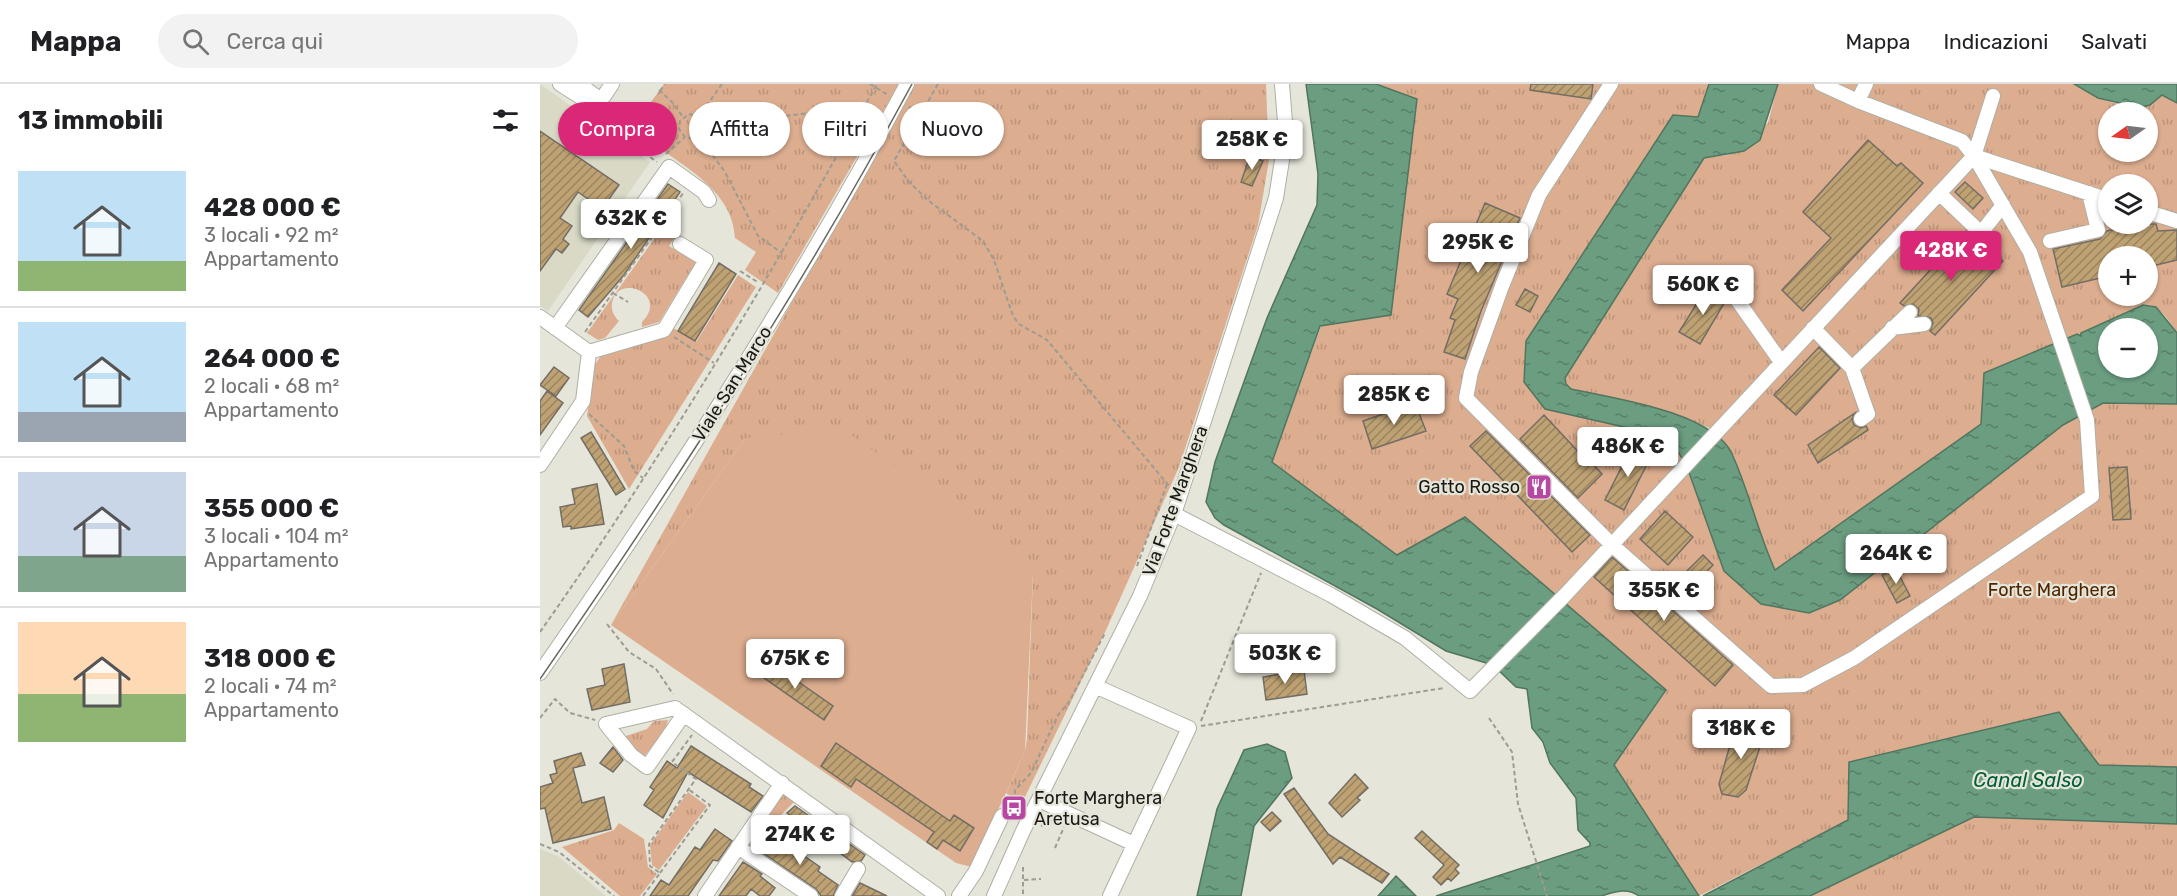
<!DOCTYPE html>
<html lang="it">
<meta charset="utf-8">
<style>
:root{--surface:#fff;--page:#f2f2f2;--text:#202124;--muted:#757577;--line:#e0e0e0;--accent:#db2777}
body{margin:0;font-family:Rubik,sans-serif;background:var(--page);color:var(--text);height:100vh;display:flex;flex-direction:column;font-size:22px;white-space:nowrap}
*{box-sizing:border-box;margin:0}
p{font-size:20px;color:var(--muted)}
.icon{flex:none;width:33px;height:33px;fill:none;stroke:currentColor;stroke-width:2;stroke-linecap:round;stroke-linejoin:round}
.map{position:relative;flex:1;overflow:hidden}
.drawer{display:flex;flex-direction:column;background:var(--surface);width:540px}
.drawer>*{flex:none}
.banner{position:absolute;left:18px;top:18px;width:570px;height:54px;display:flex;gap:12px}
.needle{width:39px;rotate:256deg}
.controls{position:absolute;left:1558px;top:18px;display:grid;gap:12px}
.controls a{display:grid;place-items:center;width:60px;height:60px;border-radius:50%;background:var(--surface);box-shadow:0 2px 4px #0004;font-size:30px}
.price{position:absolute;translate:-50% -51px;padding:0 14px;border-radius:6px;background:#fff;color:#222;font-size:20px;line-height:39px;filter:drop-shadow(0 2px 3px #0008)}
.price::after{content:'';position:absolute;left:50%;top:36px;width:18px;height:14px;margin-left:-9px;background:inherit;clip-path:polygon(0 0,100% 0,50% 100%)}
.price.active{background:var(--accent);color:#fff}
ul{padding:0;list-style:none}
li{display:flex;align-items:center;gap:18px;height:150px;padding:0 18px}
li+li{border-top:2px solid var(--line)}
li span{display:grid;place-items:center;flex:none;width:168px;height:120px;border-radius:0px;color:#555}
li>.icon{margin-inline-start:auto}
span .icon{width:72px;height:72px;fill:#fffc;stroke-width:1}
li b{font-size:26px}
h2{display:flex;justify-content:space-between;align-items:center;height:72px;padding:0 18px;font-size:26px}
.pill{padding:0 21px;border-radius:27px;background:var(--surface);box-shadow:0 2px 4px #0004;font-size:21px;line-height:54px}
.pill.active{background:var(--accent);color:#fff}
header{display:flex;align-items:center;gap:36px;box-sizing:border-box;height:84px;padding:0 30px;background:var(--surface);border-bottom:2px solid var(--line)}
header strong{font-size:28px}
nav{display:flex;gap:33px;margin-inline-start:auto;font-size:21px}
.search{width:420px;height:54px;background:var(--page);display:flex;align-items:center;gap:15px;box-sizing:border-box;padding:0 21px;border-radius:33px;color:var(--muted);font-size:22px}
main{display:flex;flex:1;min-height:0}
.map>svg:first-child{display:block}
.built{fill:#d9d9c6}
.grass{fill:url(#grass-tufts);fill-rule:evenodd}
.pitch{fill:#dcad8f}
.water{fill:url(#water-ripples);stroke:#527560;stroke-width:1.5;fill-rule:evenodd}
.building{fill:url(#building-hatch);stroke:#736d64;stroke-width:1.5}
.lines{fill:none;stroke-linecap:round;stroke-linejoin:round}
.minor-casing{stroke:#b0afa4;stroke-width:16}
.path{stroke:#9c9c93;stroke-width:2;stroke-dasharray:4.5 3;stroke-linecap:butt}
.minor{stroke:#fff;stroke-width:14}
.tram{stroke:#676760;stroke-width:1.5}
.labels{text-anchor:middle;stroke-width:4.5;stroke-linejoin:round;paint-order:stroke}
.street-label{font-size:18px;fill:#191915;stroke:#e5e5d9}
.poi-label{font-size:18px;fill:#191915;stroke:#e5e5d9;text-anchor:end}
.park-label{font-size:18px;fill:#512500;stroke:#e5e5d9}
.water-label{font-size:20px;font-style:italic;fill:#005f39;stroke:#e5e5d9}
</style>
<header>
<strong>Mappa</strong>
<div class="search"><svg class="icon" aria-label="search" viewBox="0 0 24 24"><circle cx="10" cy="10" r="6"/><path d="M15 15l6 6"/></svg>Cerca qui</div>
<nav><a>Mappa</a><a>Indicazioni</a><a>Salvati</a></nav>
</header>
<main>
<section class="drawer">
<h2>13 immobili<svg class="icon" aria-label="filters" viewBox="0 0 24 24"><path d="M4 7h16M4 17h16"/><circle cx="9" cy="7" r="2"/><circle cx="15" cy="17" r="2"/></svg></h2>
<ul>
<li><span style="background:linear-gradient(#bfe0f5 75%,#8fb573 0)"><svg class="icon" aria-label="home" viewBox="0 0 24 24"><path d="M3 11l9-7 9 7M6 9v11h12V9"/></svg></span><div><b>428 000 €</b><p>3 locali · 92 m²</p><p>Appartamento</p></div></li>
<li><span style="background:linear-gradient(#bfe0f5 75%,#9aa5b1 0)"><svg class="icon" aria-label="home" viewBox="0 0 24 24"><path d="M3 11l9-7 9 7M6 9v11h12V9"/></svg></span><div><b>264 000 €</b><p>2 locali · 68 m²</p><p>Appartamento</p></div></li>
<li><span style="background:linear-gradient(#c9d6e8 70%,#7fa58c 0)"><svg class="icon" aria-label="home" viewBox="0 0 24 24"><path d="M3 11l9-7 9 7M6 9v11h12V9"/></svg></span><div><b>355 000 €</b><p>3 locali · 104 m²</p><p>Appartamento</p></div></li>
<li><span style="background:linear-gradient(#ffd9b3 60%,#8fb573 0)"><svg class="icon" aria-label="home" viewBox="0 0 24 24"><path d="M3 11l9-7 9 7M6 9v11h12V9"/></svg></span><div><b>318 000 €</b><p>2 locali · 74 m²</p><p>Appartamento</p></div></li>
</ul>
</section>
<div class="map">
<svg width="1637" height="812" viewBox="0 0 1637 812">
<defs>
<pattern id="grass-tufts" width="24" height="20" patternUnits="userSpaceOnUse" patternTransform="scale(1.5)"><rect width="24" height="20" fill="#dcad8f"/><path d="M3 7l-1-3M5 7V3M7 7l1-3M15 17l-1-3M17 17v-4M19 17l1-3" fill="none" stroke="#bc947a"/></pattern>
<pattern id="water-ripples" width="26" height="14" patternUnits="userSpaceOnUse" patternTransform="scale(1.5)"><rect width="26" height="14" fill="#6b9d80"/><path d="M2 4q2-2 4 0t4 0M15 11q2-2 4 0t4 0" fill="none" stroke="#577f68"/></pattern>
<pattern id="building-hatch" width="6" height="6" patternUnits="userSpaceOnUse" patternTransform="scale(1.5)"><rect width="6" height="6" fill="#bea274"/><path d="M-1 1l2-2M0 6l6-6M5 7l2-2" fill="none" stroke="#9a835e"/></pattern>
</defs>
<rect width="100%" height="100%" fill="#e5e5d9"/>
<path class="built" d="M0,0L110,78L8,227L0,222Z
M0,765L18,772L66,812H0Z"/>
<path class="grass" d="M124,0H359L238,209L205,186L216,168L195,154C193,106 143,83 109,56L116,40L103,29Z
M374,0H726L729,76L718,141L639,383L566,546L482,719L466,709L485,667L487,655L493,489L206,354L71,541Z
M836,0H1169L1158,33L1005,325L1128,353L1146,380L1184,487L1300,516L1523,341L1563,319L1637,320V683L1559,681L1519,628L1309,678L1308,736L1159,812L1074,681L1126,607L857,471L732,378L781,242L877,15Z
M1238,0H1534C1556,16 1598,32 1622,11L1637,19V249C1629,238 1620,219 1603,221L1541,252L1537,250L1444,289L1441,340L1235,486L1170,344L1098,320L1031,305L1026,301L1025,294L1164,74L1188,71L1228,39ZM1569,28H1608V68H1569ZM1569,100H1608V140H1569ZM1569,172H1608V212H1569Z
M122,144L135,153L129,162L156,178L119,238L102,243V238C130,210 77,188 72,219C71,227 74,232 79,237L65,254L58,256L47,249Z
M198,191L216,203L89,405L47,332L53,283L65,266L130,242L156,258Z
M128,636L125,646L103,674L83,653L107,645L114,637Z
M244,704L258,714L230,742L234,747L218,771L203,761Z
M148,708L167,722L119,786L112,781L110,761Z
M1433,733L1637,740V812H1270Z
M79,739L104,755L108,783L117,790L100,812H80L22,763L74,746Z"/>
<path class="pitch" d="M303,345L482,473L493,489L485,667L432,783L416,779L71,541L206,354Z"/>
<path class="water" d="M766,0H836L877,15L851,231L780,242L732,378L857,471L925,433L1126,606L1074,681L1159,812H1099C1087,803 1074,808 1061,812H896L1050,762V759L1038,746L1036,714L1010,679L1003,658L992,644L987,605L976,603L953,581L906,567L837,525L684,441L675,434L666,418L675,378L727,234L777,121L778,90Z
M1169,0H1238L1220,56L1204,67L1164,74L1025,294L1026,300L1031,305C1073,314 1173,328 1192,370C1209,407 1218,449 1235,486L1441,340L1444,289L1537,250L1541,252V249L1603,221L1616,223L1637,249V320L1563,319L1523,341L1300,516L1269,529L1221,520L1184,487L1146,380L1128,353L1005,325L984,298L986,257L1133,31L1158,33ZM1569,244H1608V284H1569Z
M1534,0H1637V19L1622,11L1610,21L1593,25V22L1558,14Z
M1519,628L1559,681L1637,683V740L1434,733L1270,812H1163L1308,736L1309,678Z
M727,660L745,668L752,694L714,742L701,812H657L677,725L704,666Z
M856,792L876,812H838Z"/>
<path class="building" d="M991,0H1053L1051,15L990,6Z
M0,47L79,101L62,125L38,108L20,134L32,142L23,155L29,160L22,169L16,165L0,187Z
M1328,56L1357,82L1361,79L1383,99L1263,227L1242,206L1291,154L1263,128Z
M710,72L723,77L712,102L701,98Z
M1425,98L1443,114L1433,125L1415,108Z
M128,100L140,108L84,191L48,233L39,226Z
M945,119L980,134L941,227L925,275L904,268L915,236L910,234L918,215L907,210Z
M1598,140H1616L1618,147L1637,146V176L1608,183V172H1569V192L1522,203L1513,165L1560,155L1567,147Z
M1426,147L1431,152L1434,162L1439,164L1446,173L1452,175L1457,172L1463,177L1395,251L1390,247L1393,239L1391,234L1378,232L1379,225L1373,220L1364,222L1360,219Z
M179,179L196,190L155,257L138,247Z
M1169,200L1174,203L1173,208L1177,214L1186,216L1160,260L1139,248Z
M985,205L998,212L990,228L976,221Z
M1279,263L1300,284L1256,331L1234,311Z
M14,283L29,294L16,312L0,301Z
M7,307L23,319L0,351V317Z
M875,319L886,347L832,365L823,337Z
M1315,329L1312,335L1314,341L1321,344L1326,342L1328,346L1278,379L1268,361Z
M1004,331L1048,378L1050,377L1062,390L1038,414L980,355Z
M946,347L1050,451L1032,468L930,362Z
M51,348L85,405L76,411L41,354Z
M1092,362L1111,372L1084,426L1065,416Z
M1587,383L1591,435L1573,436L1569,384Z
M57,400L64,440L31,445V442L23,443L20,423L35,420L32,405Z
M1125,427L1153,453L1128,481L1100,455Z
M1163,471L1173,481L1149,505L1139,495Z
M1072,473L1107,504L1105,506L1117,518L1120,515L1193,581L1175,602L1054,493Z
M1355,483L1370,512L1357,519L1342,491Z
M227,576L293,622L284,636L217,589Z
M84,580L90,618L52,626L47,605L65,601L62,585Z
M764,586L767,610L726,616L723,593Z
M1196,640L1225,647L1206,706L1198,713L1182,710L1179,700Z
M296,659L410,737L414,731L434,744L420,767L403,756L397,765L387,758L394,748L316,695L311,703L281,682Z
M151,662L211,700L209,703L223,712L211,728L148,688L123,734L104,721L114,706L110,703L127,677L137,684Z
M73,663L83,676L73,688L60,679Z
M41,669L45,681L33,684L42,719L64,713L71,745L13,759L5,724L0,725V703L13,699L10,691L17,689L14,677Z
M815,690L828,704L817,714L820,716L802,733L789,719Z
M754,704L788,750L849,790L842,799L800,773L793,780L744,710Z
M255,722L325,771L321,777L312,778L247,729Z
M732,728L741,737L730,747L721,738Z
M175,745L192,757L178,777L173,776L148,812H110L121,796L129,801L155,763L160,766Z
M882,747L919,781L915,785L919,789L911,797L908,794L901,801L893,793L904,781L875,754Z
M234,751L280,783L278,787L298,801L293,812H281L276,805L223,769Z
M203,778L222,790L220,792L235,804L229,812H220L211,805L206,812H179Z
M320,799L347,812H312Z"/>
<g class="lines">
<g class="minor-casing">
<path id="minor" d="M20,0L47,17L64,12L72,0
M39,0L58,14
M1071,0L999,111L962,202L931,288L926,314L1072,461L1231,602L1263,601L1314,574L1552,412L1547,336L1490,168L1434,72L1422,57L1318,17L1281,0
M1318,17L1326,0
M1434,72L1569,116
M1399,109L1441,149L1440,155
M1608,128L1637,137
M1510,157L1558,146L1549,109
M1451,166L1441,149L1463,121
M1182,207L1186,200L1241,278
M0,233L49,268
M15,244L129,83L164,108L169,116
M1273,244L1312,284L1370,228
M1352,244L1384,240
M49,268L124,246L166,176L140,160
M1312,284L1328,330L1321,335
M0,381L43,317L49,268
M634,430L791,511L865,554L930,607L1026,510L1434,72L1453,12
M0,589C132,399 258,205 367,0
M555,602L649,644L570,812
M144,630L107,683L91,671L66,640L135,624L398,812
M499,716L594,760
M198,763L271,812
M165,812L242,699
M302,812L318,785
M419,812L436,787L462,732
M454,812L483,747L600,512L634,430L736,114L746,51L742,0"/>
</g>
<path class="path" d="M330,0L348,11
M398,0L354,77L369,98L389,117L443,157L454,176L473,232L479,240L507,256L630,403
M119,6L132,18L143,33
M120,7L125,0
M369,23L382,30
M49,30L117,78
M159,32L164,42L162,50L153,55L145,53L139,45L140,37L149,30L159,32L182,0
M164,42L302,25L317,33
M159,53L185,88L218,152L242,169
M126,70L145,53
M121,140L134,148
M200,187L219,199
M73,209L88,218
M45,248L144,108
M134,253L174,279
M49,330L84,362L94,387L103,394
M597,482L627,400
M67,540L89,568L116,585L133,610
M0,548C124,372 233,188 337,0
M0,634L15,615L30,629L55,636
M949,634L972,668L978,720L1007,812
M661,637L721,489
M661,642L904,604
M474,725L475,706L491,689L518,631L529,618L565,549
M501,742L512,737
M0,760L19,768L74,812
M515,764L524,743
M483,783V812
M120,789L170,721L148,705
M484,796L501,795
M103,812L120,789L110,782L109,760L156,695L132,678L152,651"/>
<use href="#minor" class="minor"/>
<path class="tram" d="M0,595C133,403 261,206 372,0"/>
</g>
<defs>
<g id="restaurant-square" transform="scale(1.35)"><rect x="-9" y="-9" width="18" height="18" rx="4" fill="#b847a3" stroke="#e5e5d9"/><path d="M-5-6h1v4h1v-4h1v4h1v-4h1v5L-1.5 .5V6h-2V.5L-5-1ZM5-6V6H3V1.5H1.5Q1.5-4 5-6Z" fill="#fff"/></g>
<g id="bus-square" transform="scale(1.35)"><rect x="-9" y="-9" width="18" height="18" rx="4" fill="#b847a3" stroke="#e5e5d9"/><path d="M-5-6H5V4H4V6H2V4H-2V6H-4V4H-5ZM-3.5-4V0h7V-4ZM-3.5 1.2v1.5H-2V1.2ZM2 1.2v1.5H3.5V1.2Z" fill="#fff"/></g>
</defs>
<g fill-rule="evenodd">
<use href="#restaurant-square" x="999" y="403"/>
<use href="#bus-square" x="474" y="724"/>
</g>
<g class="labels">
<g class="street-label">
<text transform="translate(192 300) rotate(-58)" y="6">Viale San Marco</text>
<text transform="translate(635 417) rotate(-70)" y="6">Via Forte Marghera</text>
</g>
<g class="poi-label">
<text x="980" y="409">Gatto Rosso</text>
<text x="494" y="720" text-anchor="start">Forte Marghera<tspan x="494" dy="21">Aretusa</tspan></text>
</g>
<g class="park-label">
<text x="1512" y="512">Forte Marghera</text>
</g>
<g class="water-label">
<text x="1488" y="703">Canal Salso</text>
</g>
</g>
</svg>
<div class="controls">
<a><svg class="needle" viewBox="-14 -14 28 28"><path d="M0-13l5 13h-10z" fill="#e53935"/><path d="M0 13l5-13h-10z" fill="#757577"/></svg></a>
<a><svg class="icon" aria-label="layers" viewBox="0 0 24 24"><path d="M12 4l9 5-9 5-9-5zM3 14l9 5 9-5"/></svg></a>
<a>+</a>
<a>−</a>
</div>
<b class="price" style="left:712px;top:87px">258K €</b>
<b class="price" style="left:91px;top:166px">632K €</b>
<b class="price" style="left:938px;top:190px">295K €</b>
<b class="price active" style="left:1411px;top:198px">428K €</b>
<b class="price" style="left:1163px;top:232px">560K €</b>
<b class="price" style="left:854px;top:342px">285K €</b>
<b class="price" style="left:1088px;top:394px">486K €</b>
<b class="price" style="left:1356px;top:501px">264K €</b>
<b class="price" style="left:1124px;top:538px">355K €</b>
<b class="price" style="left:745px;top:601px">503K €</b>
<b class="price" style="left:255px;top:606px">675K €</b>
<b class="price" style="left:1201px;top:676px">318K €</b>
<b class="price" style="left:260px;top:782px">274K €</b>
<div class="banner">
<a class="pill active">Compra</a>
<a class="pill">Affitta</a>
<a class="pill">Filtri</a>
<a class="pill">Nuovo</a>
</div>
</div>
</main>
